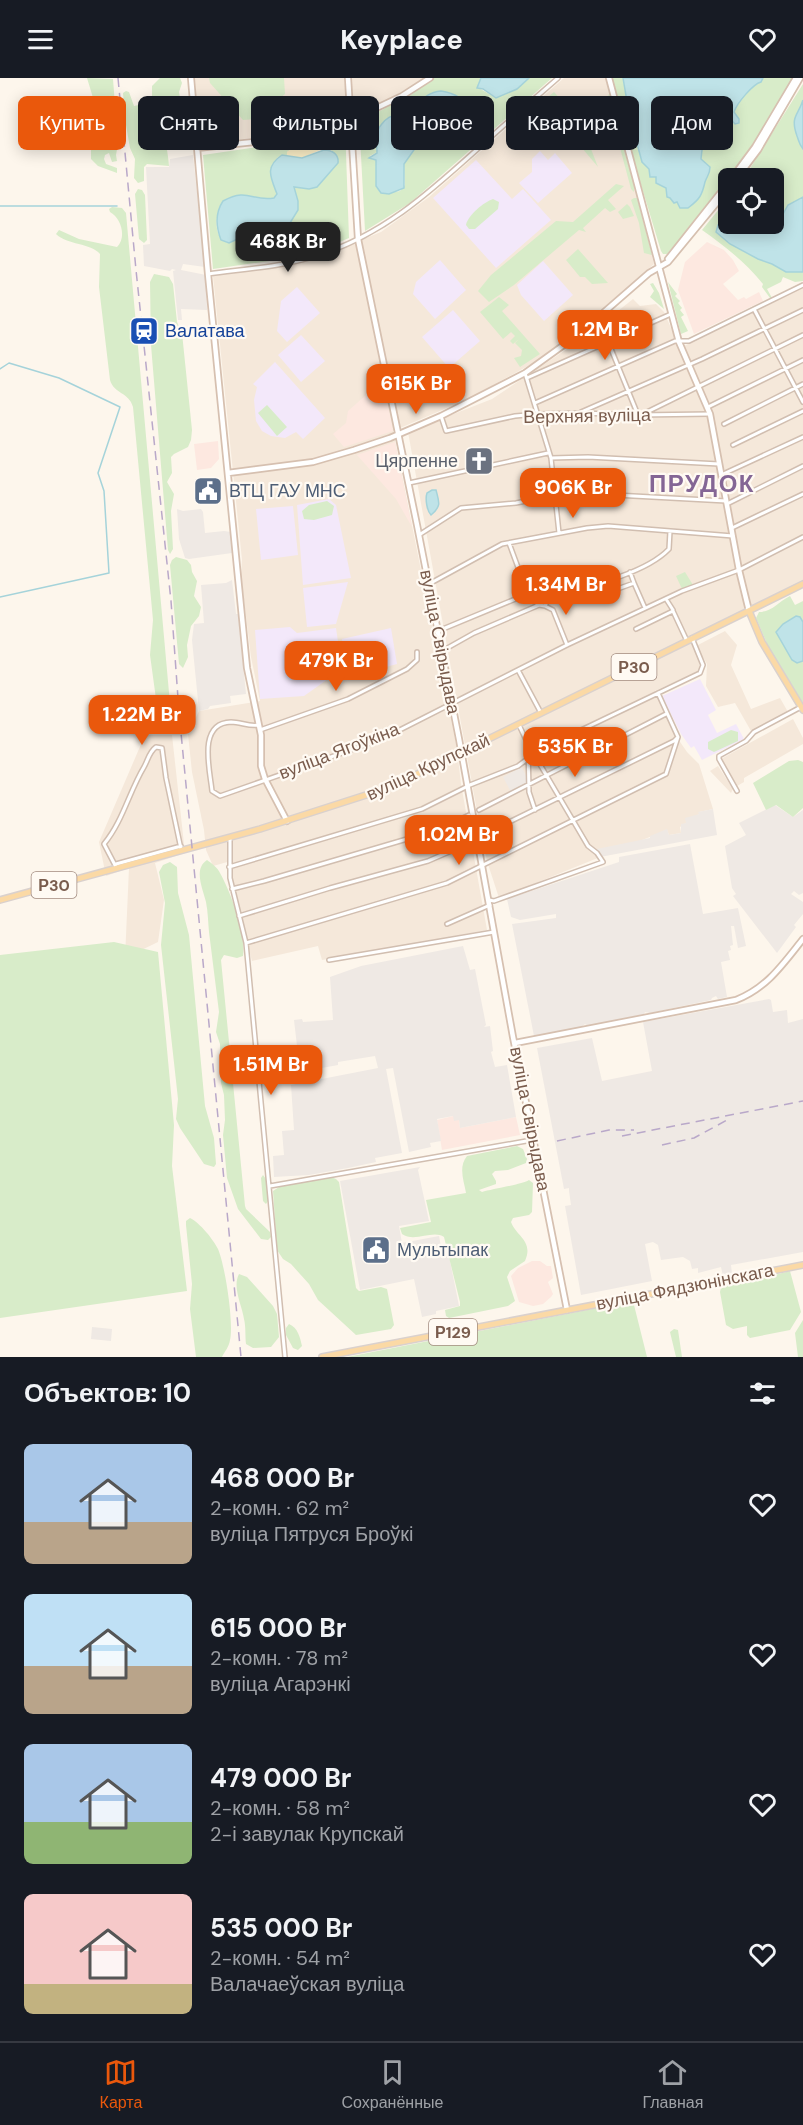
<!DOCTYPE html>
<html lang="ru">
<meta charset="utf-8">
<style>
:root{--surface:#171b24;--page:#20242c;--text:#f1f3f6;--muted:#9ea1a6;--line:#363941;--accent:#ea580c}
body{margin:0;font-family:"DM Sans",sans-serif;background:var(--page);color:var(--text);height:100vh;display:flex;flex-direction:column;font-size:22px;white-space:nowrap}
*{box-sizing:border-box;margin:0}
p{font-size:20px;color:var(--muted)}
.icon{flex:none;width:33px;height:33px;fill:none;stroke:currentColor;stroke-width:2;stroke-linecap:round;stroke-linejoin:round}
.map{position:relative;height:1279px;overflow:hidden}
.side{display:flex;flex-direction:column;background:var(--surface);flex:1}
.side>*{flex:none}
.top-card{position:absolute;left:18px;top:18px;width:768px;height:54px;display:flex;gap:12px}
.buttons{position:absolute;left:718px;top:90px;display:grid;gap:12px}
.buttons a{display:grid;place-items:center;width:66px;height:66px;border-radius:9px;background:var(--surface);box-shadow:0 3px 15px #0003;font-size:30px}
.price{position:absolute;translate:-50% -51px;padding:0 14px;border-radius:12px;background:var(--accent);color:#fff;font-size:20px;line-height:39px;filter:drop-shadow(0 2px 3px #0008)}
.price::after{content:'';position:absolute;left:50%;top:36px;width:18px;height:14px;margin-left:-9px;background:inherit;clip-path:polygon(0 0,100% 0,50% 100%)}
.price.selected{background:#222;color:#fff}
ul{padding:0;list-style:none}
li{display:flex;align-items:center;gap:18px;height:150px;padding:0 24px}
li span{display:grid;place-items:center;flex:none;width:168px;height:120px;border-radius:9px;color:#555}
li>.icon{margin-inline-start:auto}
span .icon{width:72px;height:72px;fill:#fffc;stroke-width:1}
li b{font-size:26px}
h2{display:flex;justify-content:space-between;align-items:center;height:72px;padding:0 24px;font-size:26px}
.tag{padding:0 21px;border-radius:9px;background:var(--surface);box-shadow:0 3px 15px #0003;font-size:21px;line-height:54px}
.tag.selected{background:var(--accent);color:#fff}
header{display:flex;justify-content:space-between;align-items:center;height:78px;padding:0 24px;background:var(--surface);font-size:27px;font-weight:800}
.menu{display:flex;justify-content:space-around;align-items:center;height:84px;border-top:2px solid var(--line);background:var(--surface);font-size:16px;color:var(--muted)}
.menu a{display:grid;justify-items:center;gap:3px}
.menu .selected{color:var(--accent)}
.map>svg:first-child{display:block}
.residential{fill:#f5e8da}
.commercial{fill:#fde8e0}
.industrial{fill:#efe9e4}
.education{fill:#f3e8fa}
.green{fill:#d8ecc9;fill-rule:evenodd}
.sand{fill:#fcefc7}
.water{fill:#bfe3e8;stroke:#a5d3da;stroke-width:1.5}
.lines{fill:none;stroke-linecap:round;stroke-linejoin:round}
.stream{stroke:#a5d3da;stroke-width:1.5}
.street-casing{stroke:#d1beb0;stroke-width:6}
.secondary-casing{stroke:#d6c0b0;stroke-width:8}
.primary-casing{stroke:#dad1cd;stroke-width:8}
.street{stroke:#fff;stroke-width:3}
.secondary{stroke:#fff;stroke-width:4.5}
.primary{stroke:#fbd9a5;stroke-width:5}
.rail{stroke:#b9a8c9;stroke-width:1.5;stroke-dasharray:9 6;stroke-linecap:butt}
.labels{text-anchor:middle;stroke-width:4.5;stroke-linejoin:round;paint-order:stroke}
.shield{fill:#fffaf3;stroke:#a28b7f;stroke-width:1.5}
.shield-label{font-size:16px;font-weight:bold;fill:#7a5c4d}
.transit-label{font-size:18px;fill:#164399;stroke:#fffaf3;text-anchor:start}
.street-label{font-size:18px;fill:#7a5c4d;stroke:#fffaf3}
.worship-label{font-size:18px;fill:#5b616d;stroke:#fffaf3;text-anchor:end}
.service-label{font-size:18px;fill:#4e5e75;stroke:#fffaf3;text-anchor:start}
.district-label{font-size:24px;font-weight:bold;letter-spacing:1.5px;fill:#846695;stroke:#fffaf3}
</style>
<header><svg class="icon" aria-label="menu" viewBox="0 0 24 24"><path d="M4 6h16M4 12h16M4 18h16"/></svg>Keyplace<svg class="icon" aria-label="heart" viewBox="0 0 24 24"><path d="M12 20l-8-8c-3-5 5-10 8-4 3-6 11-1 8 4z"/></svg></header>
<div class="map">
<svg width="803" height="1279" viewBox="0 0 803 1279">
<rect width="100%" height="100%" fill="#fdf6ec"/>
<path class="residential" d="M195,0H344L348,37L305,54L199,66Z
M350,0H425L377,28L354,34Z
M564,0H607L654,186L573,257L535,284L468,321L393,353L457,671L461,706L487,852L322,882L318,868L252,883L233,809L231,783L213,788L206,772L204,752L192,694L188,656L199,633L260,623L251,579L241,497L242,482L213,198L284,186L346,168L381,154L429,119Z
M803,209V504L692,559L701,592L655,613L676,658L687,674L699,686L713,731L699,734V736L680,749L681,755L669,757L667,752L499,820L487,783L477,733L408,354L492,321L588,257L633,221L640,228L656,226L664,234L678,266L684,268Z
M725,553L737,567L731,587L751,631L780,620L788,634L751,653L735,625L718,629L706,608L707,586L696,568Z
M793,641L803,660V666L744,700V704L737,708L721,681Z
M145,657H172L185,775L155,785L164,822L158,864L125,880L129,790L106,798L99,764Z
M718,688L733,711L731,715L710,693Z"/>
<path class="commercial" d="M189,46L191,65L170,67L168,48Z
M707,164L724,172L733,182L739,193L723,206L738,222L744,219L746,221L759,214L763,223L694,256L678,212L685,184Z
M383,302L393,353L344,369L333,356L346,345L348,333Z
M218,363L219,381L211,390L197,392L194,366Z
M395,364L412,449L396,421L357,377Z
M453,1038L459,1042L460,1050L516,1039L520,1057L442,1072L437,1042Z
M532,1183H540L547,1188H551L553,1200L548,1204L553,1216L551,1219L543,1226L533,1228L519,1224L511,1198L518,1190Z"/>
<path class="industrial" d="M193,77L205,189L183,186L181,192L206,197L207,232L181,231L182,242H178L173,193L176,192L172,191L170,193L144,188L143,167L150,166L146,89H169L170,81Z
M177,431L183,433L201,431L203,434L205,455L224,453L231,454L232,475L189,481L185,480L179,461Z
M232,502L236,536H238L246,616L230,618L231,625L210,628L208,631L199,633L192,562L194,546L204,545L201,507L226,505Z
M522,689L527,700L526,707L511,714L503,699Z
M775,727L793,739L803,732V815L799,817L794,813L791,816L803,824V836L794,847L796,849L777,875L733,818L736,816L732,810L725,768L746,757L739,745Z
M713,731L717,757L600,779L597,773V771L650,760V758L667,751L669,757L681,755V746L686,745L685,740L699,736L698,734Z
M690,766L703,836L738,830L746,868L738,870L734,848H731L733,867L730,868L731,872L728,873L730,882L721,884L727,919L718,921L716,918L712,920L711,922L650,935L645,934L644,936L588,948L585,946L581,949L534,958L512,846L556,840V836L520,842L511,839L507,821L619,784V779Z
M463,868L470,892L475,891L486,947L484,949L490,948L493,973L491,974L495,989L507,987L516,1039L460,1050L459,1042L454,1043L453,1038L437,1041L441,1063L430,1065L431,1069L409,1074L393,990L386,991L402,1075L375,1080L376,1084L348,1090L309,1097L274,1099L273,1078L284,1077L282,1053L294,1052L291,1007L378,990L375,978L338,984V987L300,994L294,942L302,941L303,944L333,942L330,899L361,888Z
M769,921L771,922L773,934L787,932L788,945L803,941V1174L731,1187L732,1196L723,1198L721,1189L698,1195V1190L692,1191L690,1183L683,1179L661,1182L658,1167L653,1164L645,1166L652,1203L581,1217L565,1128L571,1127L569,1113V1110L564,1111L537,970L592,960L602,1003L652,993L643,944Z
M420,1089L418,1092L429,1143L399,1148L402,1165L439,1158L443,1179L449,1178L459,1228L436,1233V1236L422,1239L414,1201L360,1212L340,1103Z
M92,1249L112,1251L111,1263L91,1261Z"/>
<path class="education" d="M540,73L548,82L555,75L572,95L538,125L519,105L532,94V81Z
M476,82L512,121L523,111L551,142L496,190L433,120Z
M440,182L466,212L435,241L413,216L416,204Z
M543,183L573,217L544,243L521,217L517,207Z
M297,209L320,235L287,264L277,253L281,223Z
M453,232L480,263L449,290L422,259Z
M301,257L325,283L301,304L278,277Z
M275,284L325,340L303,361L296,354L285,360L271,358L262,353L256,343L254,322L257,309L253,306Z
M329,421L336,427L351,500L303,507L297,427Z
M293,428L298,477L261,482L256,431Z
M348,504L336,546L307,549L303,510Z
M290,549L297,555L336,550L342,591L304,618L260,621L255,552Z
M391,550L397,586L348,599L342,561Z
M700,601L716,632L708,637L717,655L736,646L744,661L702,682L694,668L691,670L681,656L662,618Z"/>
<path class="green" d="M87,0L113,1L118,66L116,77L117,83L112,84L109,75L105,77L104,81L106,86L117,90V95L98,88L91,81V42L89,34L94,23Z
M160,0H180L182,5L179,14L180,20L185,23V40L163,44C164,60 168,72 169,88L147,86L144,89V103L138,105L134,100L135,81L130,70L126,47L123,15L126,13L129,14L134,28L148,25L152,20V8Z
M209,0H284L285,16L256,41L243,42L210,5Z
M433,0H481L480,5L477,9L496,20L517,11L529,0H552L410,125L365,153L359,40L382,32L404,18L406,20L412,16L411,14ZM443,13L464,21L471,35C465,60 448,57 427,57L422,60L404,86L405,107L400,113L385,116L376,109V82L371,81L370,78L377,74L378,54L387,41L396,36L407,34Z
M612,0H794L754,69L703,134L667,176H663L661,173L636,90Z
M803,6V203L795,204L783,199L781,204L767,211L772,220H770L762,209L763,206C746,185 725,168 702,152L729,119V146H774V100H744Z
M610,13L618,46L619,56L622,58L623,69L634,107V114L631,111L607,21Z
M554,14L564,25L553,35L543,23Z
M573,24L589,40L594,59L578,46L573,50L578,56L582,54L587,57L582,63L590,72L591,71L598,89L555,38Z
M345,47L349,160L321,172L297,179L213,191L203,77L293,64L299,60L319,56ZM319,59L330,67L332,73L337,79C331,90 323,110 308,111C303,111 298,109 294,109L298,123V132L290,145L278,158L267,162L244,158L229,165C212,161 215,135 223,123C248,109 254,126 275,120L277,114C269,100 269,93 278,79L287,78V74L308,60Z
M616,106L624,108L608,122L616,131L610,134L605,130L583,150L586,154L579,152L514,207L489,224L478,213L491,197L556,143L573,144Z
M138,111L142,112L145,117L147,162L144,165L139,161L135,116Z
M634,120H637L652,177L644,175L639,145L631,122Z
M493,121L499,124L498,131L475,151H469L466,147C468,137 484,124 493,121Z
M627,126L630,129L634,138L623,141L618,134Z
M112,129L122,130L126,135L172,648L168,653L164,651L159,643L150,577L153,542L133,329C129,314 114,316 110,302L99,209L100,176C91,165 67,167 56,156L59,152L79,161L117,169C127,159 121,140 110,134L109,131Z
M578,171L608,205L592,206L585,199H580L566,182Z
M154,196L169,199L173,206L177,244L182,255L192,352L191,362L188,369L174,376L171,379L172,395L167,404L174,416L171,433L173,471L170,476L168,472L151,267L150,204Z
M668,204L677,216L675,218L680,223L678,225L682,230L680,232L684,237L681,239L688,253L681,256Z
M653,205L659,215L664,231L650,219L654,213L650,206Z
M499,219L509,227L502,233L540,276L520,289L514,280L521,278L522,272L515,265L519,261L513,266L510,263L515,258L511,254L503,261L480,234Z
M267,327L287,349L277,358L258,335Z
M327,423L334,428L332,437L314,442L304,441L302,433L309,427Z
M176,479L187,482L191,487L192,494L197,503L194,518L201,529L199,538L191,548L187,567L188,579L183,590L179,586L170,487L172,482Z
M685,494L693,507L682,511L676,498Z
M790,518L795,527L803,523V625L768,568L756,540L759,534C772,534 778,524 790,518Z
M731,652L738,654V663L714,674L708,671V664Z
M798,682L803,684V730L793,739L776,727L766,732L753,705L789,683Z
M207,782C211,785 218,790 220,795C231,815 246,855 243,878L237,880L224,877L221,882L245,1128L246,1131L270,1154L271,1159L268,1162L261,1161L238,1131L227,1100L223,1057L225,1042L224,1017L221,1005L220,966L216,954L219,934L209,854C208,844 208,834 206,824C203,811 193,791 207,782Z
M170,784L177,789L178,815L189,857L205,1028L214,1060L216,1086L214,1089L204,1086L180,1050L176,1041L178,1021L161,867L165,825L159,794L163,787Z
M114,864L158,874L174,1047L172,1088L187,1213L0,1240V877Z
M517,1068L523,1071L527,1081L526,1085L508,1092L495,1093L492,1096L496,1103V1106L479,1112L482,1114C492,1111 524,1106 529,1102L533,1105L532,1134L529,1137L513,1140L511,1144C516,1158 534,1163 525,1183L510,1193L507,1199L515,1223L508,1228L449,1240L446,1238L445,1232L460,1228V1224L444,1159C433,1151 415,1165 402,1156L400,1150L431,1144L426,1122L466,1115C464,1103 458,1089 467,1078Z
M263,1097L266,1101L268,1123L266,1126L263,1123L261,1100Z
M331,1099L336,1101L339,1104L356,1210L359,1213L381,1209L387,1211L394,1247L391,1251L356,1257L318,1222L309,1206L291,1186L283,1181L277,1172L273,1113L279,1109Z
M190,1140C200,1145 213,1161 218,1171C225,1187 234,1245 230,1262C229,1269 225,1273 222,1279H196L190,1231L192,1206L186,1147V1143Z
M790,1193L801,1234L790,1252L750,1260L747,1257V1248L733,1251L726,1247L720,1214L722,1205L742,1201L755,1202Z
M239,1196L247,1199L273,1228L277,1236L279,1259L271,1269L253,1270L246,1266C245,1258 246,1249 244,1241C242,1227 232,1209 239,1196Z
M633,1223L647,1279H347Z
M803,1242V1279H798L795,1255Z
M289,1246C298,1250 300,1259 302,1268L298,1272L293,1270L286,1257V1250Z
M674,1251L678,1252L682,1279H676L670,1254Z"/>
<path class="sand" d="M316,59L326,63L332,69V73L320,72L302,80L287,78V74C296,67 305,61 316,59Z"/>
<path class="water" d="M481,0H529L517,11L496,20L483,11L477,10Z
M623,0H763L761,4C753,6 737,25 734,34L739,41V45L735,46L727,37H723L718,50L708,61V68L702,72L701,81L710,89C710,96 707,98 705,104C702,117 700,121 688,130H680L677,124L674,125L670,120L667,119L666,110L656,105V99H650L649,91L642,84L636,62L635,44L629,35Z
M441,13C455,15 465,21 471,33C467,67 445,51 423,59L404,86V110L389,116L381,115L376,108V82L369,80L377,75C377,67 375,54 381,47C390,35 394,39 405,35C418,31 421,15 441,13Z
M803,22V71C799,66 799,63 797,58C790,38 798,38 803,22Z
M324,72C332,72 339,76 338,85L317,109L309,111L294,109L298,123V132L290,145L278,158L267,162L244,158L229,165L221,162C216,149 215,135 223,123C248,109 252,124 274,120L277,116C271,100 264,89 282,77L302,80Z
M803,119V194H786L772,186L758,181L730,166L716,154L718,147L729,132V146H774V138L783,136L788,127Z
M432,412H436C439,424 442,428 431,437C427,433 425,421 427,415Z
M796,538L800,539L803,544V583L797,585L792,582L776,554L783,546Z"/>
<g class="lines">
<path class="stream" d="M0,128H117
M0,291L9,285L59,300L120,329L98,395L104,413L109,495L0,519"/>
<g class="street-casing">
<path id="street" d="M208,196C244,191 281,189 316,178C384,157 431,113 482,67C507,44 533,22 558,0
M754,231L803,324
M598,239L638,337
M525,295L551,380L559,455
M527,300L671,236
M535,325L675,263H689L803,207
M708,329L803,282
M581,334L702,281L803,232
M643,336L803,257
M441,338L446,353L515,338L538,336L580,335L638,337L710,336
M724,346L803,306
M733,367L803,333
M551,380L588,379L719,386
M721,397L803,359
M409,405L548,375
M727,426L803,388
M732,450L803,416
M419,457L461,430L516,425L556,417H615L726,423
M509,465L526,511L525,517
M630,494L634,505
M429,506L502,466L587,450L608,448L733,458
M666,521L673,532
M587,522L634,505L645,530
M545,528L553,532L567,567
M636,551L673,533L687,563
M438,553L525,517L539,527L545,528L550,518C585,509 644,497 669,471L670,453
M442,573L474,555L539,527
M518,592L541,635
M259,647C249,649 241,644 231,644C197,645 210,692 212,713L220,718L382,661L567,567L682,513L739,492L803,459
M260,652L348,621L407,591L417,582V574
M528,666L529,714L535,732
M534,676L577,654L700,595L703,587L692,560
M737,713L719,681V678L746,663L754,654L801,629
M479,732L666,636
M483,757L674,663L677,660
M230,760V800L246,865L285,1279
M116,786L181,768
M116,789L104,766C123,743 129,714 144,689C148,682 149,674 156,669L162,670L166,700L181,771
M229,789L422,731L470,707L518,688L530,679
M232,811L264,803L424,756L441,751L469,737
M489,822L494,823L603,784L597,775L588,768L528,666L519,647
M239,838L330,810L428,783L474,763
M447,846L490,827
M246,865L447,805L666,696L678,659L658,615
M329,882L494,854
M270,1108L532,1062"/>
</g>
<g class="secondary-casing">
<path id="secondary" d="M191,0L208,196L247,590L261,657V688L265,701L287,743
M348,0L358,161L417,447L459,661L513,959L567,1232
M609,0L679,264L710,336L739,492L749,533
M197,70L254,64L305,55L368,34L402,18L430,0
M732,100L755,69L796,0
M737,100L758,72L800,0
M668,181L729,104
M228,395L313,384L354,372L390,360L441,338L525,295L579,256L649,195L668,184L729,110
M515,965L736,922C767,910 783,886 803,861"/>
</g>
<g class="primary-casing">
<path id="primary" d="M749,533L762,564L803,632
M0,822L260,751L391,709L803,506
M322,1279L803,1187"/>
</g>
<use href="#street" class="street"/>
<use href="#secondary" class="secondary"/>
<use href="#primary" class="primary"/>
<path class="rail" d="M118,0L136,192L171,523L179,634L241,1279
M622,1058L803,1023
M557,1063L609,1052H634
M662,1067L694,1060L729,1041"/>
</g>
<defs>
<g id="station-square" transform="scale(1.5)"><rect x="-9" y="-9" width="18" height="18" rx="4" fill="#1a4fb4" stroke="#fffaf3"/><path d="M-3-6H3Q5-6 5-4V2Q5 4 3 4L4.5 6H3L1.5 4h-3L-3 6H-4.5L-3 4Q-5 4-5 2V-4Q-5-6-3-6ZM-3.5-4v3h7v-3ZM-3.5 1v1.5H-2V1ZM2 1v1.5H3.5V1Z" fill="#fff"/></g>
<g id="church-square" transform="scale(1.5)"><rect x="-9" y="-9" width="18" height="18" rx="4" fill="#6b7280" stroke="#fffaf3"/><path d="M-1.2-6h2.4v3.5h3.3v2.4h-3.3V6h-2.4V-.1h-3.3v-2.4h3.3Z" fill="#fff"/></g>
<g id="civic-square" transform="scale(1.5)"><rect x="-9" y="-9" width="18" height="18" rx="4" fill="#5c6f8a" stroke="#fffaf3"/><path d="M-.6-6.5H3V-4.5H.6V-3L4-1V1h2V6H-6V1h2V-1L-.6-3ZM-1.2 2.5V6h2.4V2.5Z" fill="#fff"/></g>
</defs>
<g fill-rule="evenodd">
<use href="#station-square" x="144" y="253"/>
<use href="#church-square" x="479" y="383"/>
<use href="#civic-square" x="208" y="413"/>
<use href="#civic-square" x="376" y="1172"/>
</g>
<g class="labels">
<g class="shield">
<rect x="611.5" y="576" width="45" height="26" rx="4.5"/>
<rect x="31.5" y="794" width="45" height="26" rx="4.5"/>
<rect x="429" y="1241" width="48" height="26" rx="4.5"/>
</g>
<g class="shield-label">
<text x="634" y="595">Р30</text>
<text x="54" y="813">Р30</text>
<text x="453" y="1260">Р129</text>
</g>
<g class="transit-label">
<text x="165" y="259">Валатава</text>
</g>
<g class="street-label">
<text transform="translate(587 338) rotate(-1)" y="6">Верхняя вуліца</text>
<text transform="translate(440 564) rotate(79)" y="6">вуліца Свірыдава</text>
<text transform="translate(339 673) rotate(-21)" y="6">вуліца Ягоўкіна</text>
<text transform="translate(428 689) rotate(-25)" y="6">вуліца Крупскай</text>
<text transform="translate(530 1041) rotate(79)" y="6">вуліца Свірыдава</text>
<text transform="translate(685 1209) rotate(-11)" y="6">вуліца Фядзюнінскага</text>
</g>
<g class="worship-label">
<text x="458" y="389">Цярпенне</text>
</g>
<g class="service-label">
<text x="229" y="419">ВТЦ ГАУ МНС</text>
<text x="397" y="1178">Мультыпак</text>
</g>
<g class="district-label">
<text x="702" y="414">ПРУДОК</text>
</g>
</g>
</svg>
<div class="buttons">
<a><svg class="icon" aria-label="locate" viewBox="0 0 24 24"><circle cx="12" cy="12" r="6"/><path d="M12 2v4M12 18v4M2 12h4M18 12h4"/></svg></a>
</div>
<b class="price selected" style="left:288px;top:195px">468K Br</b>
<b class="price" style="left:605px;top:283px">1.2M Br</b>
<b class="price" style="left:416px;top:337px">615K Br</b>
<b class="price" style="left:573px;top:441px">906K Br</b>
<b class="price" style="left:566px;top:538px">1.34M Br</b>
<b class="price" style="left:336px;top:614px">479K Br</b>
<b class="price" style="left:142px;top:668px">1.22M Br</b>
<b class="price" style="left:575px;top:700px">535K Br</b>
<b class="price" style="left:459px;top:788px">1.02M Br</b>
<b class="price" style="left:271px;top:1018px">1.51M Br</b>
<div class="top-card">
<a class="tag selected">Купить</a>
<a class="tag">Снять</a>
<a class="tag">Фильтры</a>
<a class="tag">Новое</a>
<a class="tag">Квартира</a>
<a class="tag">Дом</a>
</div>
</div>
<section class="side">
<h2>Объектов: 10<svg class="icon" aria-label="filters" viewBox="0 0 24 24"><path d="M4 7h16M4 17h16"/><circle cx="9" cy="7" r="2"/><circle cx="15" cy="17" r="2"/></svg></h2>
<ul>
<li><span style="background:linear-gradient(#a9c7e8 65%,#b9a48a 0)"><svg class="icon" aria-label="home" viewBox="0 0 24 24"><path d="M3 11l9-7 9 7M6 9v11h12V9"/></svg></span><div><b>468 000 Br</b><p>2-комн. · 62 m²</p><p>вуліца Пятруся Броўкі</p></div><svg class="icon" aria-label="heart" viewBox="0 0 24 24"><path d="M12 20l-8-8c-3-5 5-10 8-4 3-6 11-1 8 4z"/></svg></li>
<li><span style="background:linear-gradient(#bfe0f5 60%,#b9a48a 0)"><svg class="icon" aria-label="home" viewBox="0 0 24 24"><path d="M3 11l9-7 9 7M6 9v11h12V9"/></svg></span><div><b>615 000 Br</b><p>2-комн. · 78 m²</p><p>вуліца Агарэнкі</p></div><svg class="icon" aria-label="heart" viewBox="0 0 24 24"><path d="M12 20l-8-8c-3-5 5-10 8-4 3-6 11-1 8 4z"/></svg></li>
<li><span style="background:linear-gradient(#a9c7e8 65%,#8fb573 0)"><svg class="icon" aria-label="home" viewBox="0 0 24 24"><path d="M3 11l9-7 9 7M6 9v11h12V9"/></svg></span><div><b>479 000 Br</b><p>2-комн. · 58 m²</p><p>2-і завулак Крупскай</p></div><svg class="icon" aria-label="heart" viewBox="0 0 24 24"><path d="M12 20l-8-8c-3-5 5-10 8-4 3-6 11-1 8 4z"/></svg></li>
<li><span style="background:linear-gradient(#f6c9c9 75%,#c2b280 0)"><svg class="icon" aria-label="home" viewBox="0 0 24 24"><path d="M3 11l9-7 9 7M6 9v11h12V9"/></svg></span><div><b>535 000 Br</b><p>2-комн. · 54 m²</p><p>Валачаеўская вуліца</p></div><svg class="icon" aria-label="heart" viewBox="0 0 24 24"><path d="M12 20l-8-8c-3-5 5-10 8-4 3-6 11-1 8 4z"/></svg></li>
</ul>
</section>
<nav class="menu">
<a class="selected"><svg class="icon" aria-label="map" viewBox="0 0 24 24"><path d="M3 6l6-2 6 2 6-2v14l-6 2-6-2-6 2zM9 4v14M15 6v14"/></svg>Карта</a>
<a><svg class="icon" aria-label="saved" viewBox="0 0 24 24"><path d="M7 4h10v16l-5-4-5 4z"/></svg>Сохранённые</a>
<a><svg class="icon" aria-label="home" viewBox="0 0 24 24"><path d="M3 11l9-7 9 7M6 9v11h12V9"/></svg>Главная</a>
</nav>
